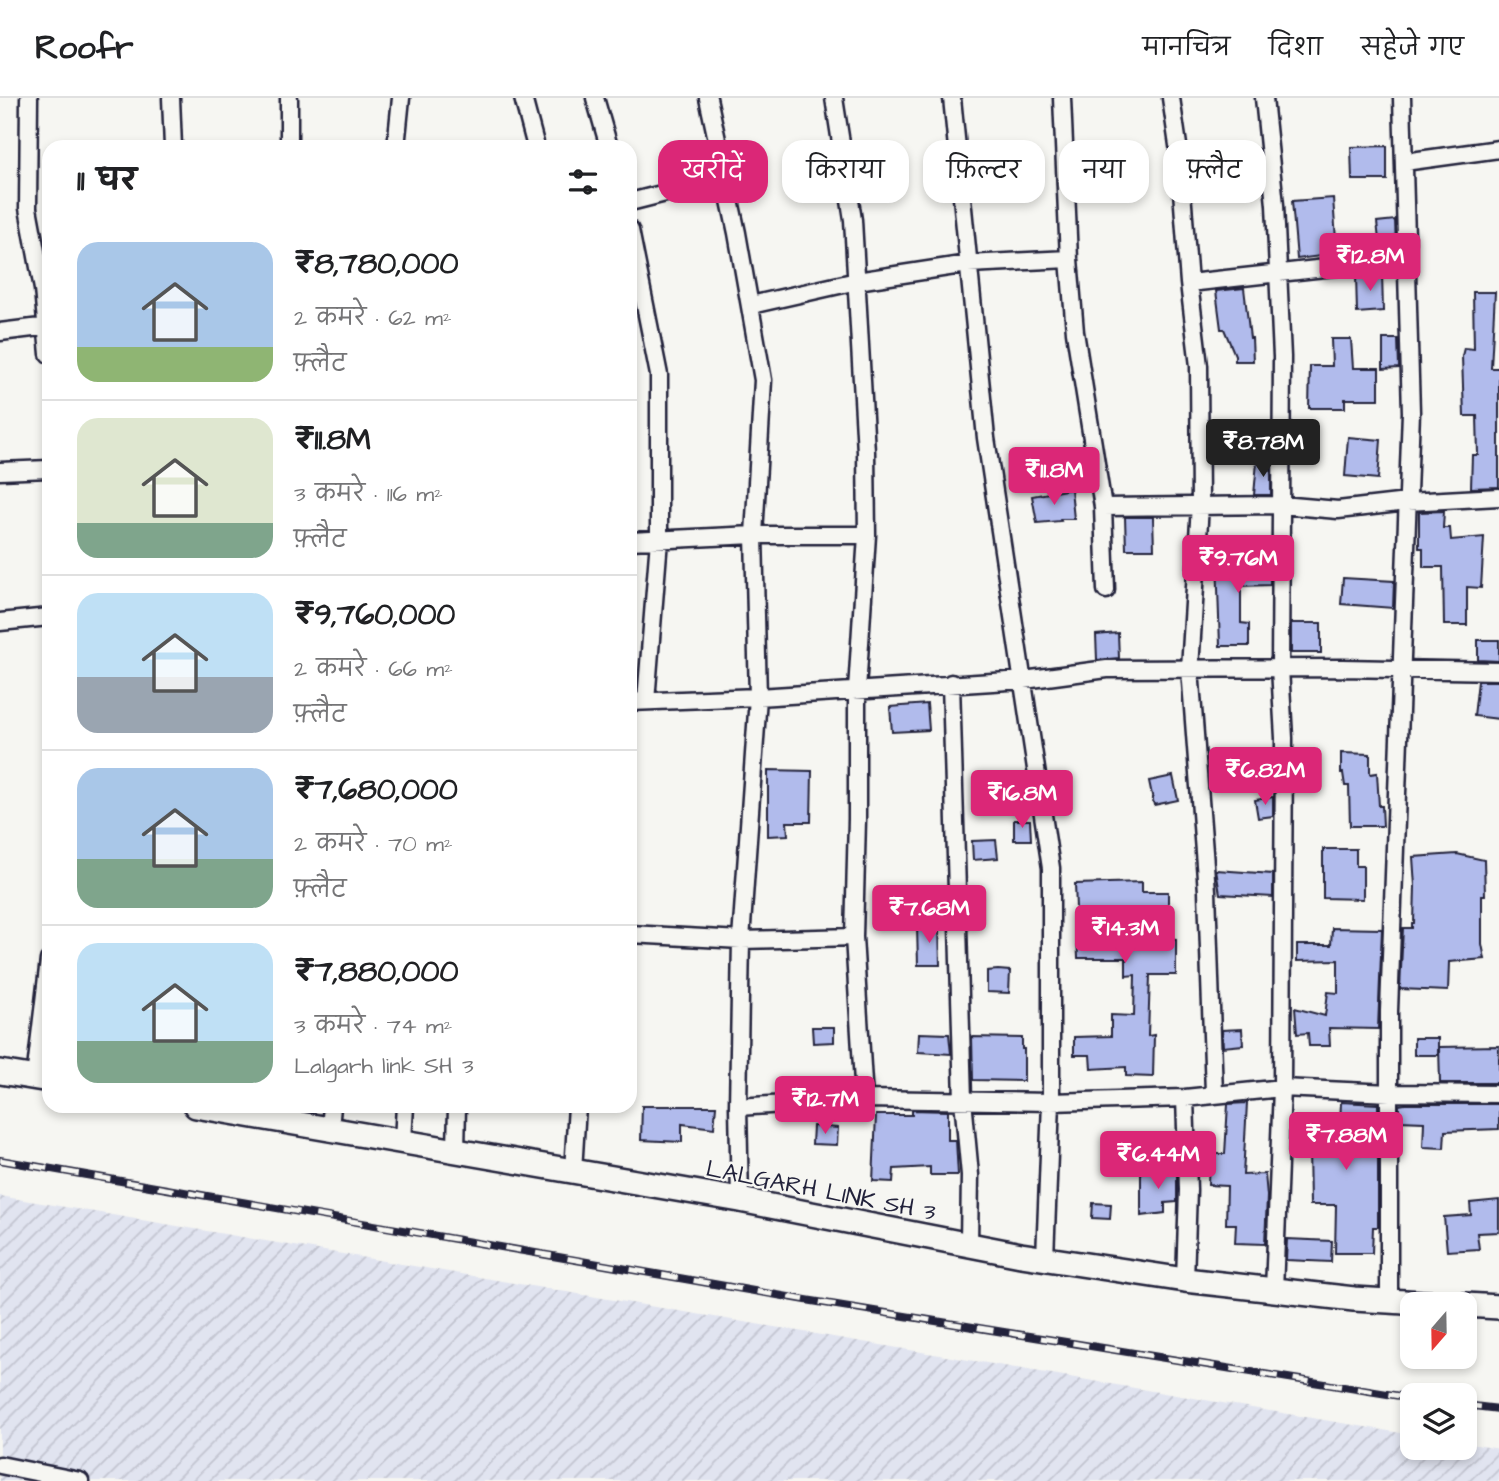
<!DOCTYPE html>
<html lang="hi">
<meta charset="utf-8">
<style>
:root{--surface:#fff;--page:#f6f6f6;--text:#202124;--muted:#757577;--line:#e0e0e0;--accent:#db2777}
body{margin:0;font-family:"Architects Daughter","Playpen Sans Deva",sans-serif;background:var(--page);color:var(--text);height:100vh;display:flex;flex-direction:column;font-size:26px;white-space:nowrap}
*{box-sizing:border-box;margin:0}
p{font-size:23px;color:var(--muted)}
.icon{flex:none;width:38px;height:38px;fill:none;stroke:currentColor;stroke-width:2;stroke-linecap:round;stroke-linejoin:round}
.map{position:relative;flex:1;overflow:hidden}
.panel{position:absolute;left:42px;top:42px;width:595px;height:973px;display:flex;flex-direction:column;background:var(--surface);border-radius:21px;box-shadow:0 4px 10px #0003}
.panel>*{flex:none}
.hud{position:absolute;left:658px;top:42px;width:665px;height:63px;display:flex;gap:14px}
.needle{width:46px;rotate:200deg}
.tools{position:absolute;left:1400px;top:1194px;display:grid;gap:14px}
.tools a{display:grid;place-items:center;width:77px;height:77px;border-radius:14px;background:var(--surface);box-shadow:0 4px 10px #0003;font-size:35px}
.price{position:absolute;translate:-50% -60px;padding:0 16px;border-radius:7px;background:var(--accent);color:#fff;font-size:23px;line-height:46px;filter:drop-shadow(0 2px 4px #0008)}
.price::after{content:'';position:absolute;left:50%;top:42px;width:21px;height:16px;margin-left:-10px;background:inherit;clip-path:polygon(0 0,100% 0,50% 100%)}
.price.active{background:#222;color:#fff}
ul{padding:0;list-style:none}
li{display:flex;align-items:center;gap:21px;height:175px;padding:0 35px}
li+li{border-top:2px solid var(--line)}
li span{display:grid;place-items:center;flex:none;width:196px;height:140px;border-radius:21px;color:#555}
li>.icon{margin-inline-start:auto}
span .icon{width:84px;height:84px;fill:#fffc;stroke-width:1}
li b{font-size:30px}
h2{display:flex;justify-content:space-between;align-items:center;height:84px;padding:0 35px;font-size:30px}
.chip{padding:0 24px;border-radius:21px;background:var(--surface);box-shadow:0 4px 10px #0003;font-size:24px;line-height:63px}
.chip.active{background:var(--accent);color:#fff}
header{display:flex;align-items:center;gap:42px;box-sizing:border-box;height:98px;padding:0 35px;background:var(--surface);border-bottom:2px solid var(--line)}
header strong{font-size:33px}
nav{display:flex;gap:38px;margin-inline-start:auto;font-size:24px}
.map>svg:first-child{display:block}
.industrial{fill:url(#industrial-furrows)}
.building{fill:#b1bbec;stroke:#22223b;stroke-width:2}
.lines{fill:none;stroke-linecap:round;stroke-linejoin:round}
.street-casing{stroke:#22223b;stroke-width:21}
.secondary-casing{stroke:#22223b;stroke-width:28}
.street{stroke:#f6f6f2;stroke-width:16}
.secondary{stroke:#f6f6f2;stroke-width:23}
.rail-casing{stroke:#22223b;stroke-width:8}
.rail{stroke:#f6f6f2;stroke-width:5;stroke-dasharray:16;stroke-linecap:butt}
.labels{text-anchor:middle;stroke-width:5;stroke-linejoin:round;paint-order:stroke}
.street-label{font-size:24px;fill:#22223b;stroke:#f6f6f2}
</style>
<header>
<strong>Roofr</strong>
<nav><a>मानचित्र</a><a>दिशा</a><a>सहेजे गए</a></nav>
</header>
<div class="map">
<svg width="1499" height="1383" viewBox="0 0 1499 1383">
<defs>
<pattern id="industrial-furrows" width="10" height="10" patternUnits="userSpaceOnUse" patternTransform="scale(1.75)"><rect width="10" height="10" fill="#e1e4f0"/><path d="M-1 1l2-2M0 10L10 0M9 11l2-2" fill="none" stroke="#c1c3cf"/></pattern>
</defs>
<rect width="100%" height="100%" fill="#f6f6f2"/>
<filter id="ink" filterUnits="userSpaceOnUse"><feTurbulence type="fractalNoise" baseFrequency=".0143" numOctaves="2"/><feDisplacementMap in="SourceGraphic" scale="14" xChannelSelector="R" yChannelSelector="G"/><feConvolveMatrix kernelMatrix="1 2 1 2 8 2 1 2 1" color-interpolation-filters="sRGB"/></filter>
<g filter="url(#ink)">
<path class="industrial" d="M0,1098L1412,1337V1349H1465V1345L1499,1351V1383H0Z"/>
<path class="building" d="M1387,48V82H1352L1351,49Z
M1333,100L1337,156L1297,161L1292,103Z
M1395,122L1396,149L1355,156L1354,144L1379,142L1377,124Z
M1382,174L1383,213L1357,215L1356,177Z
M1244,190L1250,240H1252L1253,263H1235V257L1224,231H1221L1216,193Z
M1473,194H1495L1491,270H1499V389L1471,390L1472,357H1478L1477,318H1464L1462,258L1464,250L1474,251Z
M1331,241H1351L1353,270H1379V301H1345V310H1309L1310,268H1332Z
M1383,241H1398L1399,270L1383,271Z
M1348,339L1381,342L1378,381L1345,378Z
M1257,364L1271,366V397H1254Z
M1071,391L1074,421H1060L1061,423L1037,425L1032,398Z
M1444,413L1443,430H1450L1451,442L1484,439L1481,490L1467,489V527H1444L1443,469H1423V450H1419V414Z
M1125,419H1153L1154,451H1126Z
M1265,458H1270V487L1241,488V525L1249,526V548H1220L1217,461L1245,462V459Z
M1343,480L1394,483L1393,510L1341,506Z
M1291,525H1321V555H1291Z
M1118,535L1119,560L1097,562L1096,537Z
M1478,542H1499V563L1478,562Z
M1478,583H1499V621L1474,618Z
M927,606L929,632L892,634L890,609Z
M1341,655L1370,656V676L1377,675L1379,708H1382L1383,728H1350L1349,688H1345L1343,675H1341Z
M768,672L812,673L811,724H787L788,737L768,738Z
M1173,678L1178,702L1154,707L1149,683Z
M1273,699V718L1258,720L1255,702Z
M1014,722H1030L1031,742H1014Z
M996,742L998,760L973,762L972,743Z
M1323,751H1356V768H1363V801L1323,800Z
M1457,756L1484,762L1485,797H1482V846L1485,861L1449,864L1448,893L1400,891L1403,830H1412V825H1414L1415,788L1413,759Z
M1216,772L1273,776V799L1220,796Z
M1142,784V794H1168V840L1176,841V877H1150L1148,938L1154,937L1153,979L1126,978V969L1091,971L1090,957H1074V939L1111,938V917L1134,918L1135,877L1126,878V860H1078L1075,786Z
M939,827L940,867H918L917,828Z
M1332,830L1382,831L1378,931L1329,930L1330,948H1309L1308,935L1297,936L1295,910L1325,918L1328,894L1338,895V862L1297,863V847H1331Z
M998,872L1010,873L1009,895L987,894V873Z
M812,929H834V944L813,945Z
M1242,931L1243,947L1223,949L1222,932Z
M919,935L949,936L951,956L918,954Z
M972,939L1022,940V951H1024V983L973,982Z
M1414,940H1438V957H1414Z
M1499,948V985H1440L1439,949Z
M1341,1004L1378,1006V1129H1373L1372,1155H1335L1336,1107H1310L1309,1049L1294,1048L1297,1022L1340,1026Z
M1247,1005L1243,1077L1265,1076L1267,1098L1265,1146L1235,1145L1236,1126H1226L1227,1088L1208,1087L1209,1056H1225L1228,1006Z
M1405,1006H1499V1031L1445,1033L1444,1050L1423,1049L1424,1024L1399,1023V1007Z
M642,1008H716L714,1030L682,1026V1044L641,1042Z
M912,1012L948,1013V1042H956L958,1077H930V1069L894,1071L893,1084L873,1083L876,1017H912Z
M813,1028L838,1030L837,1047L812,1046Z
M1177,1072V1104L1165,1105V1115L1141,1118V1074Z
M1499,1102V1134L1477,1135L1479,1151L1447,1153L1444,1119L1471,1117L1470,1105Z
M1093,1105L1111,1106L1110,1121L1092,1120Z
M1287,1141L1332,1143L1331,1164L1286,1162Z"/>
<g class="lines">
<g class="street-casing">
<path id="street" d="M29,0L28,110L43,191L49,256
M171,0L173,49
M289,0V49
M523,0L536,49
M595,0L609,49
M708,0L737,135L763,282L754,437L758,599L741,842L738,1009L740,1102
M834,0L853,122L866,354L867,437L857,592V721L854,839
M952,0L986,340L1051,770V1004L1045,1160
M1062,0L1069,161L1075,234L1103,409L1106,492
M1171,0L1179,54L1189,185L1199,268L1200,407L1190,571L1207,793L1214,995
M1264,0L1275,107L1282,259L1280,570L1284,640L1282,990L1274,1192
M396,49L401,0
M1404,64L1499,51
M630,104L725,80
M630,132L659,277V442L646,603
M1189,185L1407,161
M751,207L857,183L968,166L1069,161
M0,234L49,228
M0,373L49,371
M1103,409L1281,407L1338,412L1407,404L1499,399
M630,443L754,437H867
M0,524L49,519
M951,585L963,1002L970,1077L969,1146
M630,604L758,599L1024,582L1107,571L1342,570L1499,573
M630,836L741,842L854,839L864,1001
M35,980L49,862
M1185,1000L1188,1092L1185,1182
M738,1009L864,1001L1051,1004L1185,1000L1282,990L1390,995L1499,996
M330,1031L332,1008
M403,1042L405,1008
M456,1052L457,1008
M573,1073L577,1008
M1389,1203V913L1411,314L1402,0
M0,1367L80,1383"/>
</g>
<g class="secondary-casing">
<path id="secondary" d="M0,974L49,982
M196,1008L740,1102L1021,1157L1185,1182L1354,1201L1439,1206
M1465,1207L1499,1209"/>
</g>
<use href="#street" class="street"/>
<use href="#secondary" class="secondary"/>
<g class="rail-casing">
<path id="rail" d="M0,1062L806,1202L1412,1300
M1465,1307L1499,1311"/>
</g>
<use href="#rail" class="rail"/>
</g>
</g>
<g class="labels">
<g class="street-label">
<text transform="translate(821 1092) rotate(11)" y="8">LALGARH LINK SH 3</text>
</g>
</g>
</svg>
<div class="tools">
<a><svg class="needle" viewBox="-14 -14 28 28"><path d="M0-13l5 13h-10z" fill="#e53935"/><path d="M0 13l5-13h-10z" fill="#757577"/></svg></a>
<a><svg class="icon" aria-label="layers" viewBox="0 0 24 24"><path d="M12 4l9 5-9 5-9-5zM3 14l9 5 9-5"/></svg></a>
</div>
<b class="price" style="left:1370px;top:195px">₹12.8M</b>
<b class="price active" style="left:1263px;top:381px">₹8.78M</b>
<b class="price" style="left:1054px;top:409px">₹11.8M</b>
<b class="price" style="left:1238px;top:497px">₹9.76M</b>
<b class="price" style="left:1265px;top:709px">₹6.82M</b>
<b class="price" style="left:1022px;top:732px">₹16.8M</b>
<b class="price" style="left:929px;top:847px">₹7.68M</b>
<b class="price" style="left:1125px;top:867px">₹14.3M</b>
<b class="price" style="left:825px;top:1038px">₹12.7M</b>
<b class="price" style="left:1346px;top:1074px">₹7.88M</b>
<b class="price" style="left:1158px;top:1093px">₹6.44M</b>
<div class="hud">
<a class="chip active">खरीदें</a>
<a class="chip">किराया</a>
<a class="chip">फ़िल्टर</a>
<a class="chip">नया</a>
<a class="chip">फ़्लैट</a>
</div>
<section class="panel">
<h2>11 घर<svg class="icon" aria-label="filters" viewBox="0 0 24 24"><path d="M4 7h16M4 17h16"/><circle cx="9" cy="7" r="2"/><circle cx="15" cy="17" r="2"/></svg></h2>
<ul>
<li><span style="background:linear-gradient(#a9c7e8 75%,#8fb573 0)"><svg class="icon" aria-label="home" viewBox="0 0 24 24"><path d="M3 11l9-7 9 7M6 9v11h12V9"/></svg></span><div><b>₹8,780,000</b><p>2 कमरे · 62 m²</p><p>फ़्लैट</p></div></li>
<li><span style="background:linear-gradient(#dfe7d0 75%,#7fa58c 0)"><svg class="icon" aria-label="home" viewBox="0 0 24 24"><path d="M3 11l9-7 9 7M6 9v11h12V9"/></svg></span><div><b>₹11.8M</b><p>3 कमरे · 116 m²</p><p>फ़्लैट</p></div></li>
<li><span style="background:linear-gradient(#bfe0f5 60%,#9aa5b1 0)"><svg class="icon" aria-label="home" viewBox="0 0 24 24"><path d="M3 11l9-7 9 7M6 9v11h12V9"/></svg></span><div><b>₹9,760,000</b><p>2 कमरे · 66 m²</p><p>फ़्लैट</p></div></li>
<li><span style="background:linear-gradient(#a9c7e8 65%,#7fa58c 0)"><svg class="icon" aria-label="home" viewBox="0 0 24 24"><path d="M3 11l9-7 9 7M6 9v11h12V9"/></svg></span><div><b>₹7,680,000</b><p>2 कमरे · 70 m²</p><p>फ़्लैट</p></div></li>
<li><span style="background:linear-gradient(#bfe0f5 70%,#7fa58c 0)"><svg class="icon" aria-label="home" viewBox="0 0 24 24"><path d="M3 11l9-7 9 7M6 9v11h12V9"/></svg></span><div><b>₹7,880,000</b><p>3 कमरे · 74 m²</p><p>Lalgarh link SH 3</p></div></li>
</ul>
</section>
</div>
